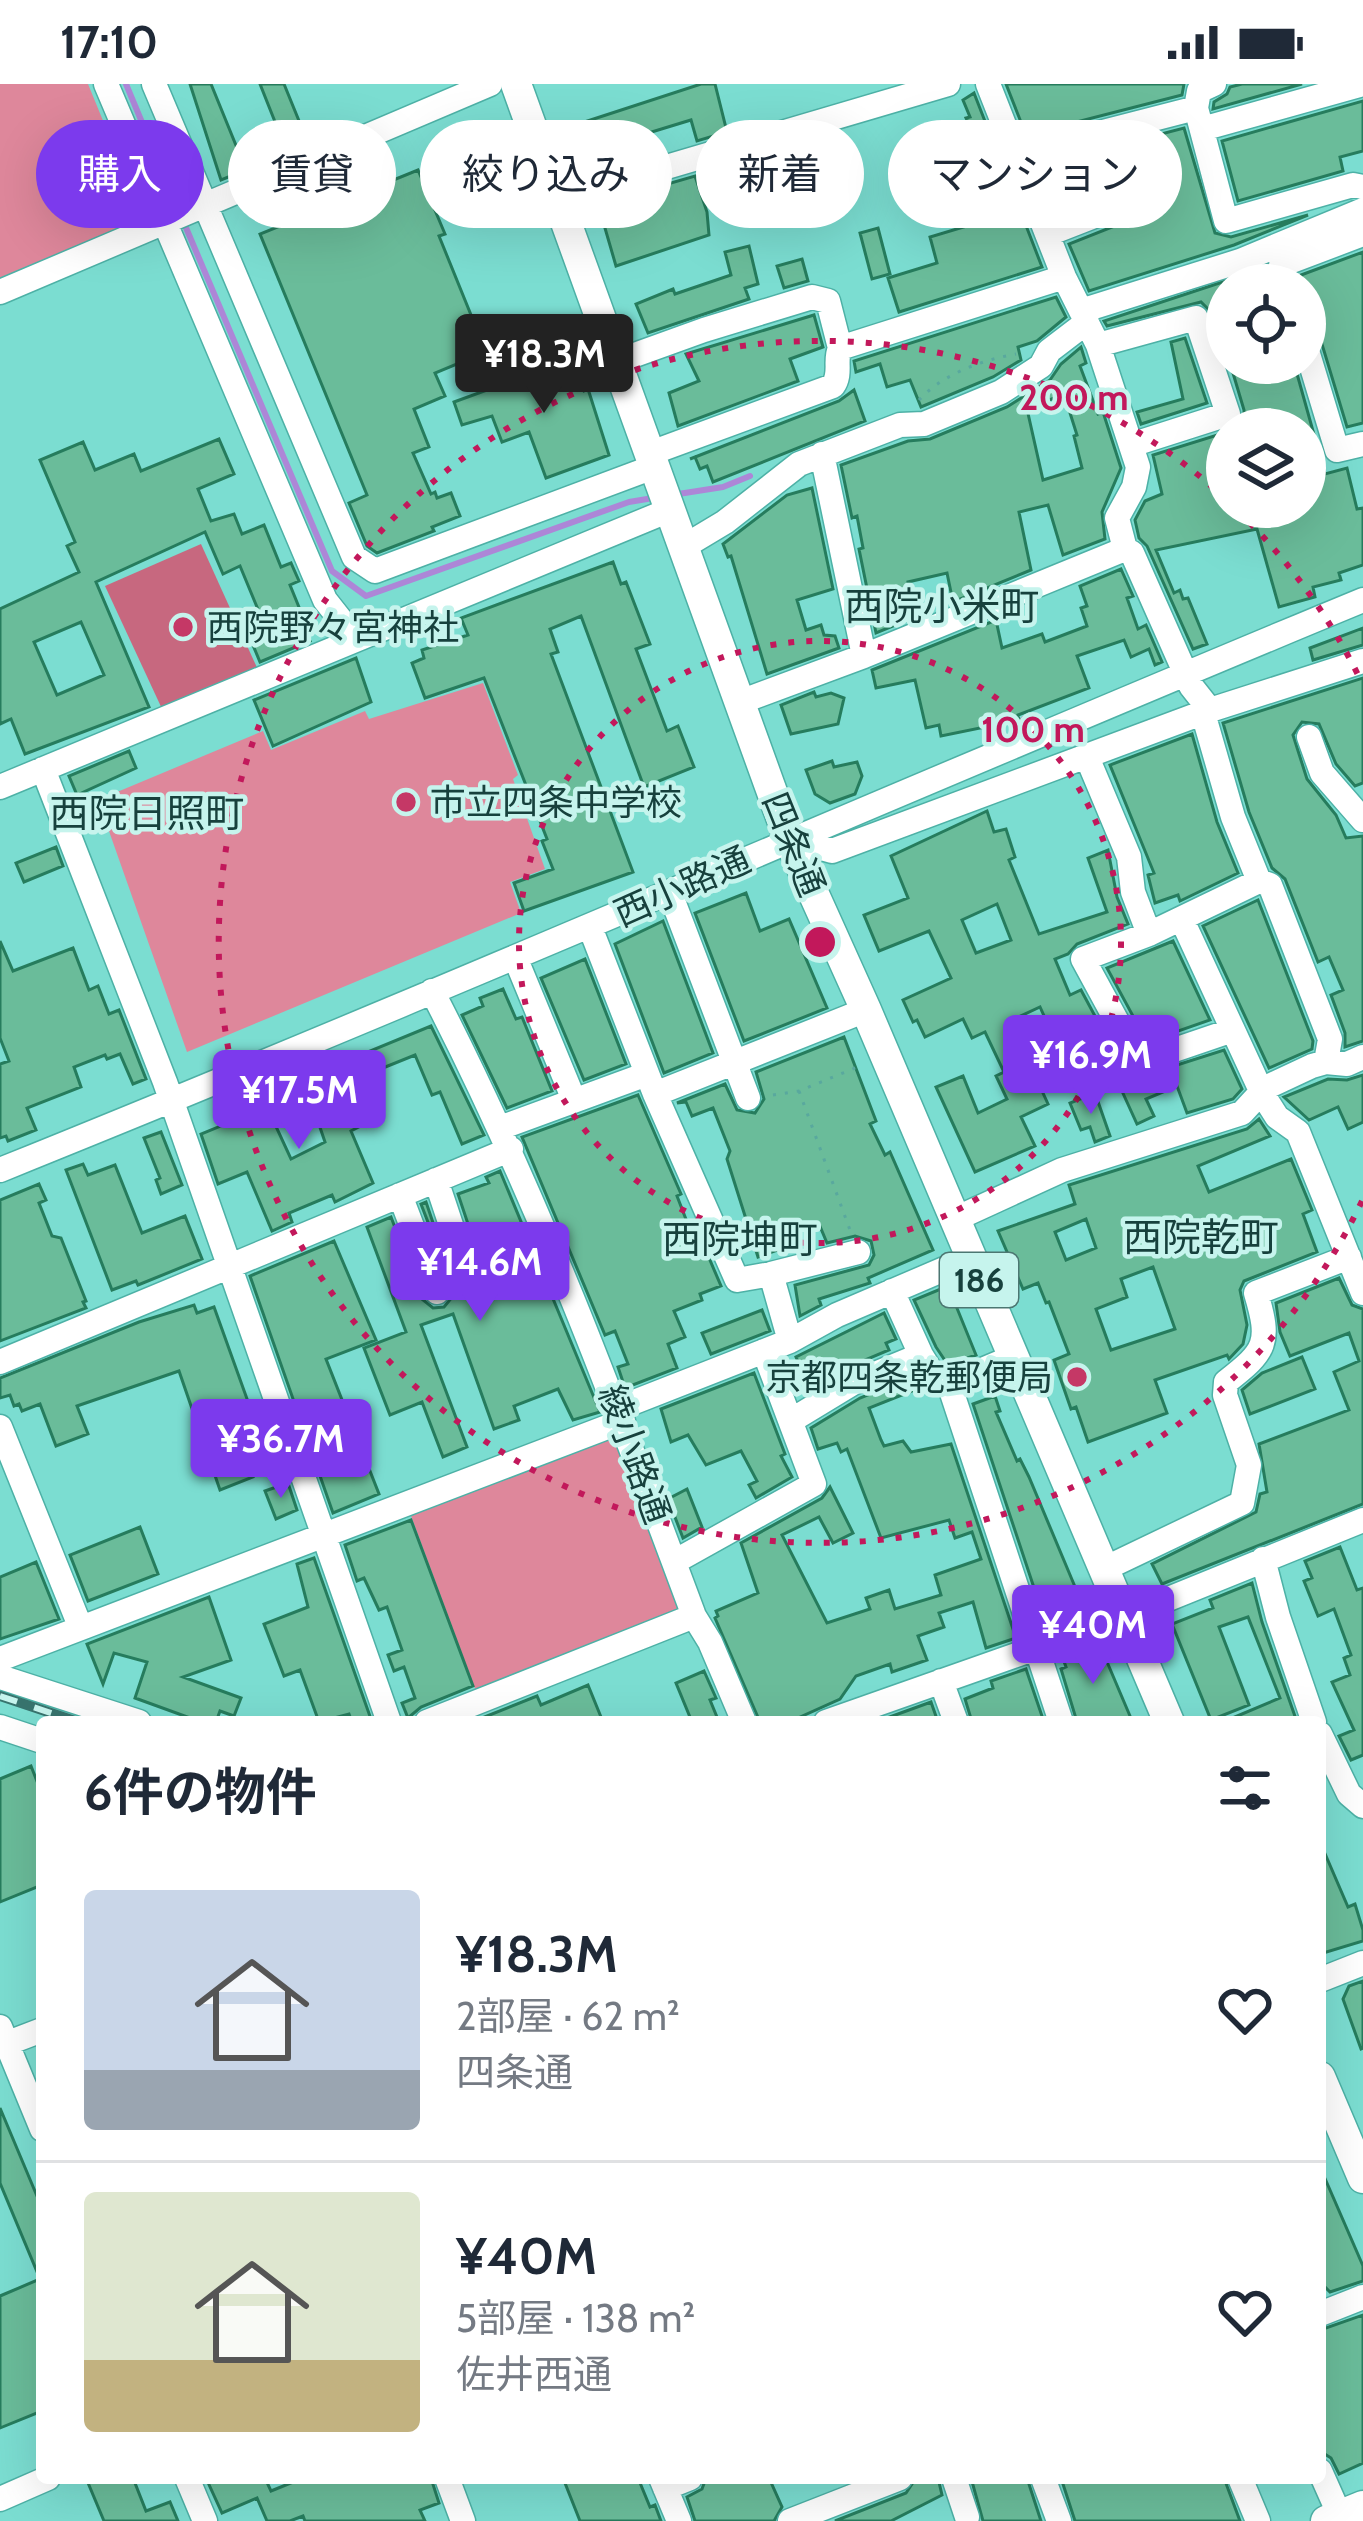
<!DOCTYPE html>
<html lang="ja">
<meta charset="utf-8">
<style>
:root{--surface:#fff;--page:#f2f2f3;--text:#1f2937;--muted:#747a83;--line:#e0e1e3;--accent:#7c3aed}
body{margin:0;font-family:Cabin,"Noto Sans JP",sans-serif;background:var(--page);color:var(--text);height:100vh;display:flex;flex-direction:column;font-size:45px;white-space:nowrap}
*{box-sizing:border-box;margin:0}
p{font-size:39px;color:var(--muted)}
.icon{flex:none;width:66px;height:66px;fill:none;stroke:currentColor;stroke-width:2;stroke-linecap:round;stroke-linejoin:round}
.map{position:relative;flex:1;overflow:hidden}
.panel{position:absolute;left:36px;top:1632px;width:1290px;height:768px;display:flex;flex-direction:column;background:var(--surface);border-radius:12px;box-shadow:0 12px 48px #0002}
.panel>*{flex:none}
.banner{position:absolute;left:36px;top:36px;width:1293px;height:108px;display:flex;gap:24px}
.buttons{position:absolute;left:1206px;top:180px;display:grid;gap:24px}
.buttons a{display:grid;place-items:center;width:120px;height:120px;border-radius:50%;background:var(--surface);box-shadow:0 12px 48px #0002;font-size:60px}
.price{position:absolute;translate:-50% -102px;padding:0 27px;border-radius:12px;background:var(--accent);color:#fff;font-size:39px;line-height:78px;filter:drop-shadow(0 3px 6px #0008)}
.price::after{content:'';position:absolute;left:50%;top:72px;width:36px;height:27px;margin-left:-18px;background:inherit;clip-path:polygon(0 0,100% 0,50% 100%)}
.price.on{background:#222;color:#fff}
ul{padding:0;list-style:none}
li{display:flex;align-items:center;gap:36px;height:300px;padding:0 48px}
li+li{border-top:3px solid var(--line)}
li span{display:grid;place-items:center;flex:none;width:336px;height:240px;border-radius:12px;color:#555}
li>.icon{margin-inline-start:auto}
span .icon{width:144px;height:144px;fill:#fffc;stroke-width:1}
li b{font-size:51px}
h2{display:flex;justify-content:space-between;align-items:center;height:144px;padding:0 48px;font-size:51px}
.pill{padding:0 42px;border-radius:54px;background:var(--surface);box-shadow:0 12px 48px #0002;font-size:42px;line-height:108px}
.pill.on{background:var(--accent);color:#fff}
.status{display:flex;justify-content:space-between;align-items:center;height:84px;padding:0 60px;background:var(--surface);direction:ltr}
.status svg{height:33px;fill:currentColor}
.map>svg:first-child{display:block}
.green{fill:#de879b}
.forest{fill:#c7687f}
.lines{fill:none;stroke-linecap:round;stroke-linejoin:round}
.stream{stroke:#ad86d7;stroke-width:6}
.building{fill:#6abc9a;stroke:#267c5d;stroke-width:3;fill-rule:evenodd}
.minor-casing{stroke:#4db1a6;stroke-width:27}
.major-casing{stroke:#4db1a6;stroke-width:33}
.path{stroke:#59a89e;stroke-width:3;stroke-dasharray:3 9;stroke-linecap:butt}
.minor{stroke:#fff;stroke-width:24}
.major{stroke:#fff;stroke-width:30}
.rail-casing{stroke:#38746e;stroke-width:10}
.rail{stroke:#c6f4ed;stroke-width:6;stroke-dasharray:18;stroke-linecap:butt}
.ring{fill:none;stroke:#c2185b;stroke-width:6;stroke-dasharray:6 12}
.poi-dot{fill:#c53866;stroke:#c6f4ed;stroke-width:4.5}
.labels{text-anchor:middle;stroke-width:9;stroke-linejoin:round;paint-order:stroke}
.shield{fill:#c6f4ed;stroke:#4c7772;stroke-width:3}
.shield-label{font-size:33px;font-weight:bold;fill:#17413d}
.poi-label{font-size:36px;fill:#17413d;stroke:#c6f4ed;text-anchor:start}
.street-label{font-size:36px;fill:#17413d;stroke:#c6f4ed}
.neighbourhood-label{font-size:39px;fill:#17413d;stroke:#c6f4ed}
.centre{fill:#c2185b;stroke:#c6f4ed;stroke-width:6}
.ring-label{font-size:36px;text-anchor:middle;font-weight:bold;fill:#c2185b;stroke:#c6f4ed;stroke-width:9;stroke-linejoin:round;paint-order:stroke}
</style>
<div class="status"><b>17:10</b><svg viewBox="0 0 49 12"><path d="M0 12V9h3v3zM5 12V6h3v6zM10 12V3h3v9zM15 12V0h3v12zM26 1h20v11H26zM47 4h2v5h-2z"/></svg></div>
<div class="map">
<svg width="1363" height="2437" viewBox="0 0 1363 2437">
<rect width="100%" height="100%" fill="#7bddd1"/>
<path class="green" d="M0,0H88L140,127L135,142L0,198Z
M483,599L518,691L513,695L545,785L510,798L521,829L187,968L98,716L263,647L271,666L365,627L369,635Z
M614,1346L680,1527L477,1610L410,1429Z"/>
<path class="forest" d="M201,460L259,588L163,627L105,502Z"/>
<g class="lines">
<path class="stream" d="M126,0L179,127
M184,139L332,487L366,512L629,418L653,414
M672,411L723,403L750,392"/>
</g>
<path class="building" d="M190,0H211L246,86L221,96Z
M260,0H284L308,59L287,68Z
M701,0H715L727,48L697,57L691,36L645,50L652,70L585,90L566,44Z
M1006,0H1184L1182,11L1026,51Z
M1242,0H1302L1213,25L1214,18L1227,10L1230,3Z
M974,9L1009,99L999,104L966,34L970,33L963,16Z
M1363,17V67L1340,73L1343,87L1238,117L1222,57Z
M1184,44L1215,149L1231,153L1308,131L1234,161L1089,207L1069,160L1155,126L1164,115L1163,104L1157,98L1143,95L1057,129L1038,82Z
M418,86L445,150L439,152L486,268L435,289L445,312L414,325L429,363L413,369L431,410L435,408L437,414L451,409L460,432L432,443L434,447L377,469L367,462L349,419L367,411L260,150Z
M695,92L707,128L709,151L616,182L598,120Z
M1020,126L1042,183L899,228L888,194L937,179L930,153Z
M878,144L890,190L872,195L860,149Z
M749,162L758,200L745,204L749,215L648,249L636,220L673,205L675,210L731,191L725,168Z
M1363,168V339L1347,343L1321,257L1316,224L1309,226L1301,191Z
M802,175L808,197L784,204L777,182Z
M1265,184L1270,201H1227L1225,269L1211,228L1201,218L1107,242L1104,237Z
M1056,213L1066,233L1037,257L1018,263L1021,276L993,293L921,323L910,296L887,303L880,280L856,288L854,277Z
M814,231L823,263L790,275L798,297L678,342L669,309L699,297L686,270Z
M1185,254L1207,319L1141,340L1137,328L1183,315L1171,258Z
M1081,263L1086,279L1080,282L1098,330L1103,328L1121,384L1102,428L1105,455L1063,471L1048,421L1019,428L1031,486L953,518L947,489L908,498L915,533L876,549L859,465L863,464L857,432L852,434L841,381L908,357L930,355L1007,323L1050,296L1061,280ZM1064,310L1077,351L1074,352L1082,384L1043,396L1027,325Z
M572,275L584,307L588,305L609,371L546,394L529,348L502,358L492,332L462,341L454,318Z
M1230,279H1294L1325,390L1347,384L1357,425L1363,424V481L1339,489L1341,496L1313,503L1315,513L1279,523L1257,445L1156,466L1174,509L1180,506L1183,515L1188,514L1207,560L1193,565L1147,462L1139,454L1135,436L1145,417L1162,410L1153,371L1227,348V423H1305V345H1234L1244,334V326Z
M854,306L865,337L713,398L707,382L700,385L695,373L690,375L839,317Z
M219,355L234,390L198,405L211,437L234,430L242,450L264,441L281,483L291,479L299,497L290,501L303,533L310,530L316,545L306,549L310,557L260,578L247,547L264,540L240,482L223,490L205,448L96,498L149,623L25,670L11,635L0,640V525L79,488L67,462L75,458L40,376L83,358L95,386L134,370L141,387ZM81,538L104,591L57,611L34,558Z
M812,404L833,505L797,516L806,546L821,541L824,551L835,552L839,564L767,590L731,472L728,473L723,460L787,411Z
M613,478L621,500L626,498L650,560L636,565L667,647L678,642L694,683L644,703L581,532L550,545L558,568L551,570L633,788L524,827L514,799L553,785L542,757L547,755L484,594L425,614L412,579L424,574L422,566L468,551L461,534Z
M1121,485L1133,512L1127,514L1138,545L1146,541L1162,578L1155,581L1149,565L1131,573L1124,556L1077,572L1089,604L1018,631L1019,636L941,652L939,641L926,644L915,596L876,604L872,586L996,536L1002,564L1042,550L1045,558L1087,542L1081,524L1087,522L1080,502Z
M1363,544V561L1313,576L1310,564Z
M356,574L371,618L273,662L254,616Z
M1363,594V699L1355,702L1336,680L1319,640L1302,638L1293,651L1307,695L1336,731L1346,754L1363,752V957L1345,963V949L1331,911L1343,906L1329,873L1318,878L1285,795L1272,784L1249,728L1223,639Z
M814,608L816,613L831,609L844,614L838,640L791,650L781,621Z
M1192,650L1217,738L1238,789L1180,817L1178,811L1155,819L1148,791L1154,789L1110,681Z
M129,667L136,684L77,711L69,692Z
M832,677L834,683L857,678L862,692L855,710L830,719L815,710L806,686Z
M987,727L994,748L1006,745L1015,773L1009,776L1039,850L1107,828L1088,774L1108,766L1117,813L1128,840L1077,860L1068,870L1055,875L1070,911L1081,906L1124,986L1136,994L1224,966L1242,1005L1233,1015L1187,1029L1177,1002L1146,1015L1154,1032L1137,1040L1096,950L1067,962L1056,942L1050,945L1040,923L1010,937L1048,1020L1021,1033L1035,1062L975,1088L936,1003L963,992L978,1029L1007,1015L996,992L1004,988L985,948L972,954L963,935L925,953L917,936L913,938L903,916L951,894L929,847L879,867L864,831L908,814L891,772ZM997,820L1011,856L976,869L962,836Z
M56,763L63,782L24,798L16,779Z
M746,809L760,847L789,835L827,924L744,957L695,829Z
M1258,816L1313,957L1312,965L1269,984L1203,842Z
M663,837L713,969L664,989L615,860Z
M0,857L13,887L73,864L89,906L98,902L109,930L119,926L146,995L133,1000L120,970L107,975L105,971L74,983L81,1003L27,1024L36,1046L8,1057L6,1052L0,1054V980L9,977L0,954Z
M1173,857L1210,936L1147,958L1107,884Z
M585,875L626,980L584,996L541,894Z
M503,905L516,935L522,933L552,1007L507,1024L462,931L483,922L480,914Z
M431,942L484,1051L462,1060L440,1008L432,1011L415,971L378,986L370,967Z
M844,953L876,1037L870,1040L885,1071L890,1068L933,1166L868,1194L870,1199L819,1215L821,1221L800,1232L795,1201L869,1181L874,1171L871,1157L855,1152L827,1159L819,1140L788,1152L791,1161L758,1173L727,1075L730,1067L713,1024L692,1032L686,1018L677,1019L725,1000L737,1026L755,1029L764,1015L756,988Z
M363,983L382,1031L351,1047L373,1099L335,1118L332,1111L289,1129L292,1138L272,1147L247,1088L218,1100L201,1050L267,1023L291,1075L325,1058L312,1020L321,1016L317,1008Z
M1363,991V1038L1348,1045L1338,1023L1309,1036L1284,1013L1328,995L1347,996Z
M1095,1009L1110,1052L1095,1058L1090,1043L1081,1046L1070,1019Z
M638,1011L681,1110L677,1112L689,1143L695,1141L721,1202L700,1210L702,1216L674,1227L685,1253L668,1260L677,1284L625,1304L618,1283L628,1280L615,1247L605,1251L522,1053Z
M1259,1035L1270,1052L1198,1082L1209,1108L1291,1075L1312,1126L1303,1130L1317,1168L1244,1197L1240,1206L1247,1241L1243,1260L1229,1275L1227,1271L1155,1296L1167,1329L1088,1358L1076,1323L1071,1325L1054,1276L1069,1270L1049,1218L1046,1219L1038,1199L1023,1205L998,1147L1075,1120L1069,1101L1247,1045ZM1086,1135L1096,1164L1066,1176L1055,1148ZM1153,1183L1175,1245L1111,1266L1096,1225L1127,1213L1121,1195Z
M161,1048L182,1101L161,1110L156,1096L160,1094L144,1054Z
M83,1080L88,1091L115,1081L142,1149L185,1132L202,1175L138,1201L136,1197L112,1206L66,1086Z
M500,1087L600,1328L573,1336L558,1305L514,1322L519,1336L494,1345L453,1230L421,1241L467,1363L443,1373L422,1318L390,1331L364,1264L406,1248L367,1143L391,1133L422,1215L433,1224L444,1223L453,1212V1203L421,1120L426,1118L450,1189L461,1199L471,1198L481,1187V1179L458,1110L489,1099L486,1093Z
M39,1100L46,1116L39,1119L52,1152L61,1154L86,1217L83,1218L86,1224L0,1257V1116Z
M334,1157L376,1256L326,1275L379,1410L333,1429L250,1192Z
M1339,1194L1352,1221L1363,1225V1420L1162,1500L1152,1480L1256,1428L1260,1410L1267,1408L1259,1360L1349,1326L1334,1288L1359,1277L1349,1249L1290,1272L1280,1248L1276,1219Z
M948,1202L976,1271L948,1281L936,1263L914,1216Z
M194,1221L197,1229L214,1223L251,1326L231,1332L253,1393L220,1406L179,1287L77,1322L88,1350L56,1362L40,1320L22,1327L19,1320L14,1322L10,1311L0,1314V1294L139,1238Z
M762,1226L770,1247L711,1270L702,1249Z
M884,1229L896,1255L886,1259L889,1266L846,1284L807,1308L805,1302L808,1301L796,1273Z
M1302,1273L1315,1305L1250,1330L1242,1306L1262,1289Z
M754,1289L785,1370L781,1372L792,1393L756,1414L749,1401L757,1397L741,1367L706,1381L688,1351L671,1358L661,1325Z
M914,1292L922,1303L869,1324L881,1356L884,1362L903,1357L911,1368L951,1360L1016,1554L986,1564L973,1518L939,1529L944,1543L918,1552L927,1576L892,1588L890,1580L856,1592L840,1615L789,1638H760L715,1534L718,1532L716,1527L758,1509L741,1459L822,1414L830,1403L853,1449L833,1459L819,1433L782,1451L827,1539L870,1525L866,1514L889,1506L895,1525L941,1511L935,1491L981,1475L972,1448L955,1454L949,1436L881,1454L847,1365L841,1368L837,1359L818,1365L811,1344L860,1314Z
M995,1312L1000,1327L996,1328L1017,1377L1020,1375L1029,1393L1086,1529L1047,1543L973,1320Z
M288,1399L297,1426L276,1435L265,1407Z
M687,1405L702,1443L683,1454L668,1415Z
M411,1436L473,1602L421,1623L408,1634L402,1619L415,1614L404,1583L394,1587L388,1571L402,1566L387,1523L379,1526L364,1494L357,1497L345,1461Z
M140,1443L158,1490L88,1517L70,1471Z
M1340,1463L1357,1506L1363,1504V1671L1351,1676L1339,1652L1354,1646L1332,1598L1350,1591L1344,1574L1351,1571L1334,1525L1318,1532L1304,1497L1312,1494L1305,1477Z
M314,1474L372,1638H352L349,1630L319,1638L300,1586L284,1592L264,1540L308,1523L297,1480Z
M36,1478L59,1535L0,1555V1493Z
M1252,1499L1262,1538L1297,1638H1223L1280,1614L1248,1533L1219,1543L1249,1621L1211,1636L1172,1540L1213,1524L1210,1516Z
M209,1513L231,1576L183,1593L241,1614L234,1632L220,1627L216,1638H201L135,1614L147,1578L114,1569L103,1600L87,1560Z
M1099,1559L1130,1632V1638H1077L1061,1585L1066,1583L1062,1572Z
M1026,1585L1044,1638H972L965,1615L993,1604L991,1597Z
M704,1587L716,1614L710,1616L719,1638H692L676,1599Z
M588,1601L603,1638H472L537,1612L541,1621Z
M931,1618L938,1638H876Z
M31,1682L42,1710V1801L0,1818V1695Z
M1320,1758L1348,1823L1355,1820L1363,1846V1857L1320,1870Z
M1363,1897V1964L1361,1965L1343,1915L1349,1902Z
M0,2024L42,2124V2327L0,2344V2212L40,2195L0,2099Z
M1320,2083L1363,2182V2197L1330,2208L1320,2198Z
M1363,2231V2379L1339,2390L1331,2374L1320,2367V2246Z
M86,2394H133L146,2427L170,2418L178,2437H104Z
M206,2394H265L271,2407L303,2394H431L439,2419L420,2426L425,2437H305L303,2432L290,2437H267L257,2414L222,2429Z
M563,2394H638L650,2423L655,2421L661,2437H580Z
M706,2394H769L782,2423L774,2437H695L687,2413L702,2405Z
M916,2394H938L942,2411L891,2437H835L906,2409Z
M971,2394H1027L1041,2437H983Z
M1061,2394H1224L1240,2437H1075Z"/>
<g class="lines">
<g class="minor-casing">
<path id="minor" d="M106,0L325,516L355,554
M154,0L354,473L375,487L656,382
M988,0L1064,193L1098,261L1138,383L1134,403L1117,434L1125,465L1132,469L1191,602L1210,626
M1196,24L1199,7L1214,0
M1202,45L1363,0
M1018,70L1196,24L1226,137L1353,101L1363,103
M558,115L948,0
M1048,150L1148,111
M1287,201L1281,181L1363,150
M0,208L490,0
M1081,227L1240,177L1363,126
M1305,260L1337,366L1363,360
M1098,261L1196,234L1228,330L1131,361
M618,277L704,246L812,213L828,217L840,264L1064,193
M651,369L833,302C842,289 834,277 840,264
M822,370L864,572
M685,462L725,438L799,380L900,341L924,340L1001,308L1041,282L1049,267L1087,238
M740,618L864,572L1125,465
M1203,629L1233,733L1259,797L1149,850L1083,875L1139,978L1233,946
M1309,653L1322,689L1363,736
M1087,673L1129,773L1133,808L1149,850
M43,685L165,998L389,1638
M0,703L672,425
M789,755L832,767L1210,626L1363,577
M1259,797L1270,801L1330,955L1326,978
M670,809L748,1014
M1182,836L1263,1011L1277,1033L1298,1048L1363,1209
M590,843L655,1010L737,1196L771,1190L790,1257
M515,873L574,1016
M432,907C538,1112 614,1317 694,1532L710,1558L744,1638
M655,1010L866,926
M500,1044L647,990
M0,1086C457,902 908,704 1363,516
M436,1096L465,1183
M400,1111L437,1208
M953,1136L1062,1086L1242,1029L1265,1004L1312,982L1326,978L1347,980L1363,973
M771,1190L858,1168
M892,1207L921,1271L934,1292L949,1300L1013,1273
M0,1278L511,1065
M949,1300L1061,1638
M619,1324L790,1257L837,1231L970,1174
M792,1336L853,1299L921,1271
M0,1343L80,1542
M1263,1475L1278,1533L1314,1638
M674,1478L814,1400L764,1267
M1104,1485L1242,1419L1249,1381L1225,1311L1226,1298C1266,1267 1271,1259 1256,1209L1349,1173
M0,1575L623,1337
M0,1593L139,1638
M941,1597L956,1638
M427,1638L694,1532
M826,1638L1124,1533L1363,1436
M0,1643L42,1657
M1320,1650L1349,1710L1363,1722
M1320,1896L1363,1879
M0,1943L42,2045
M0,1962L42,1946
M1320,2230L1363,2213
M1320,2387L1340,2432
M187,2394L205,2437
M447,2394L463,2437
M661,2394L679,2437
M954,2394L967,2433
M1043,2394L1059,2437
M1240,2394L1258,2437
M665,2404L690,2394
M0,2415L48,2394
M790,2437L900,2394"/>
</g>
<g class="major-casing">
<path id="major" d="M516,0L789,755L866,926L1169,1638
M1320,1993L1363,2094
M1326,2437L1363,2422"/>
</g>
<path class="path" d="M919,316C943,290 982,276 1016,270
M799,1007L850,1146
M773,1011L799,1007L860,982"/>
<use href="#minor" class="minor"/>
<use href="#major" class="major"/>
<g class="rail-casing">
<path id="rail" d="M0,1612L78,1638"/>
</g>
<use href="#rail" class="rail"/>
</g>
<g class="ring">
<circle cx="820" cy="858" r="301"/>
<path d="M1362 1117A601 601 0 1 1 1226 415M1237 426A601 601 0 0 1 1362 599"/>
</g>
<g class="poi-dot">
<circle cx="183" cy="543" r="12"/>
<circle cx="406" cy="718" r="12"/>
<circle cx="1077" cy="1293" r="12"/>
</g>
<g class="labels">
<rect class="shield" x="940" y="1169" width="78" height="54" rx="9"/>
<g class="shield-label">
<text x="979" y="1208">186</text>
</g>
<g class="poi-label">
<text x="207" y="556">西院野々宮神社</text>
<text x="430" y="731">市立四条中学校</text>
<text x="1053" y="1306" text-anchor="end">京都四条乾郵便局</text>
</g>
<g class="street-label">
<text transform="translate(794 760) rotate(68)" y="13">四条通</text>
<text transform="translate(682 802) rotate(-24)" y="13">西小路通</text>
<text transform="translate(635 1370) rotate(70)" y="13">綾小路通</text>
</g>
<g class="neighbourhood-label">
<text x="942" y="536">西院小米町</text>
<text x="147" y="743">西院日照町</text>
<text x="1201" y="1167">西院乾町</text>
<text x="740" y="1169">西院坤町</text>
</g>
</g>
<circle cx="820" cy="858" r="18" class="centre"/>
<g class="ring-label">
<text x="1074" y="326">200 m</text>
<text x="1033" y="658">100 m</text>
</g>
</svg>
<div class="buttons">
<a><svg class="icon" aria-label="locate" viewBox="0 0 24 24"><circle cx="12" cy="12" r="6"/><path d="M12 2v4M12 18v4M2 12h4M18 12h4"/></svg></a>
<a><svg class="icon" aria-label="layers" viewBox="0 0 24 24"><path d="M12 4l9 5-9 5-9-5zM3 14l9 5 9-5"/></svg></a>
</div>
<b class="price on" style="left:544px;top:332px">¥18.3M</b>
<b class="price" style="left:1091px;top:1033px">¥16.9M</b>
<b class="price" style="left:299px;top:1068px">¥17.5M</b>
<b class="price" style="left:480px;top:1240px">¥14.6M</b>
<b class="price" style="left:281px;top:1417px">¥36.7M</b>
<b class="price" style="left:1093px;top:1603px">¥40M</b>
<div class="banner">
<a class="pill on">購入</a>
<a class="pill">賃貸</a>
<a class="pill">絞り込み</a>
<a class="pill">新着</a>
<a class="pill">マンション</a>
</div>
<section class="panel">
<h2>6件の物件<svg class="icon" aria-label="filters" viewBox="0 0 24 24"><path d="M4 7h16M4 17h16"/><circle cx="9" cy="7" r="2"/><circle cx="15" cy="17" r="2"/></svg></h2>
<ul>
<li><span style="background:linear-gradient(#c9d6e8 75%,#9aa5b1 0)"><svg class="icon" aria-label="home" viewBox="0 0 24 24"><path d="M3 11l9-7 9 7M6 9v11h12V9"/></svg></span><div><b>¥18.3M</b><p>2部屋 · 62 m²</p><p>四条通</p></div><svg class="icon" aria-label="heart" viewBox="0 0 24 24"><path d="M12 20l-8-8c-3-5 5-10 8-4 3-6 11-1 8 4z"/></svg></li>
<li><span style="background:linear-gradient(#dfe7d0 70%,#c2b280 0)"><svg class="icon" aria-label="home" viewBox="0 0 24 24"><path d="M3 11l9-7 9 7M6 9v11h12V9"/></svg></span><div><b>¥40M</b><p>5部屋 · 138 m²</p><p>佐井西通</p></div><svg class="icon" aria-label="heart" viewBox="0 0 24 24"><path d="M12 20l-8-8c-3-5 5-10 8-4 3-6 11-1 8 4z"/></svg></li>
</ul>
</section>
</div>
